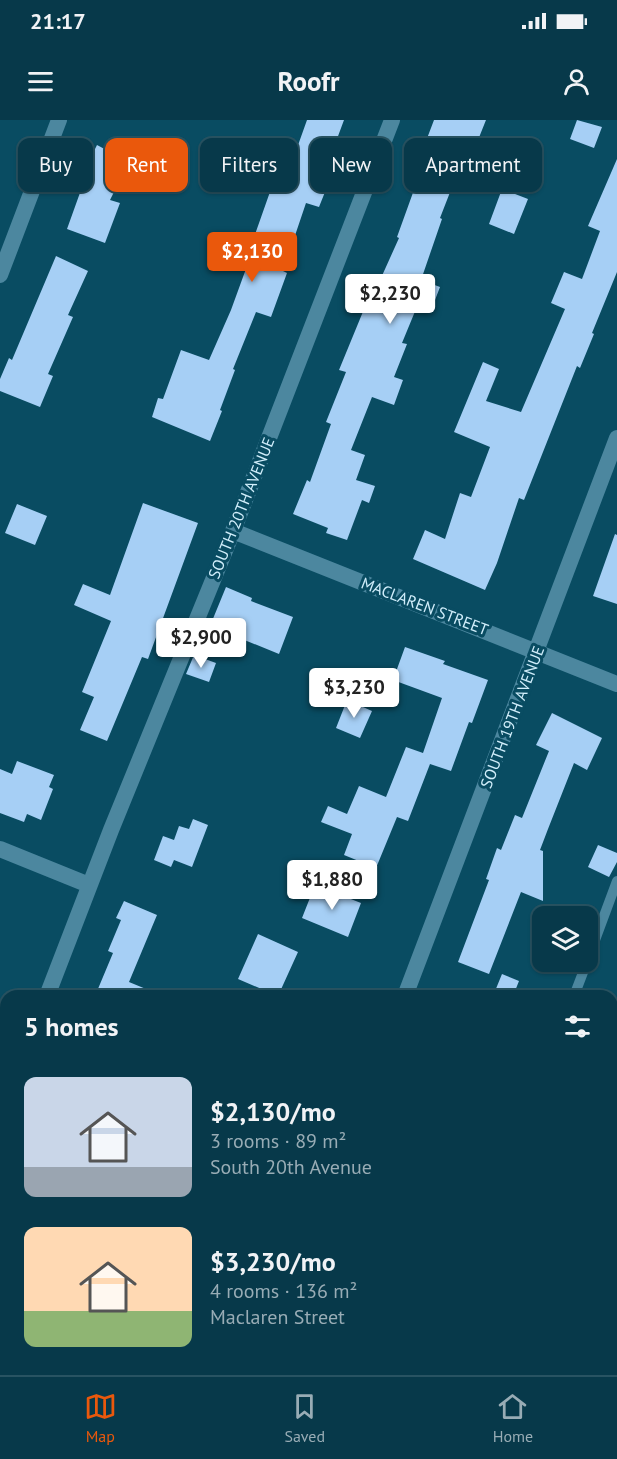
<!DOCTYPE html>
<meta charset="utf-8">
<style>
:root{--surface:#07394a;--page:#154454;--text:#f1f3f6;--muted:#98acb5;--line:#285362;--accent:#ea580c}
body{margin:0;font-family:"PT Sans",sans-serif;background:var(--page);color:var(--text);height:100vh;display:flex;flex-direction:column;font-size:22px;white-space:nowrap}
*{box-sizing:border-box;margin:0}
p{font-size:20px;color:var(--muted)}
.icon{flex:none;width:33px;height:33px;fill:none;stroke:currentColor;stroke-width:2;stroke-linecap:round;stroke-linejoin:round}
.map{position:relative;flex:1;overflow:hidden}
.details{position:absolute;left:0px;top:870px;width:618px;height:386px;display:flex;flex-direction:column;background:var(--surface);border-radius:18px 18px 0 0;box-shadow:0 2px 4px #0004,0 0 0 2px var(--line)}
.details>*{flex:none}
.banner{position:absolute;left:18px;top:18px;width:582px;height:54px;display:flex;gap:12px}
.fabs{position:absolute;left:532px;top:786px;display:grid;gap:12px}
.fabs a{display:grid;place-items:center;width:66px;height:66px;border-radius:12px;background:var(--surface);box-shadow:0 2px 4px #0004,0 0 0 2px var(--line);font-size:30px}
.price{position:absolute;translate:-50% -51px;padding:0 14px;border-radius:6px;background:#fff;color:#222;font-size:20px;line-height:39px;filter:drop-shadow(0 2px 3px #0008)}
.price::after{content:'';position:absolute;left:50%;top:36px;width:18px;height:14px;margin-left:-9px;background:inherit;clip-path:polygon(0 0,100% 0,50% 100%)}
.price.active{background:var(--accent);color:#fff}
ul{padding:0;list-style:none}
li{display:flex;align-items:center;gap:18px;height:150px;padding:0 24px}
li span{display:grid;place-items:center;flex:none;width:168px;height:120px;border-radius:12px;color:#555}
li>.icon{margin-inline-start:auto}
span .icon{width:72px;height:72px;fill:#fffc;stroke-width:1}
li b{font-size:26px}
h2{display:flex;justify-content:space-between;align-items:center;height:72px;padding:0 24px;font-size:26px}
.pill{padding:0 21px;border-radius:12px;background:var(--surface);box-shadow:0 2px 4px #0004,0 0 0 2px var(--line);font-size:21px;line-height:54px}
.pill.active{background:var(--accent);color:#fff}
.status{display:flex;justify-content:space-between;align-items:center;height:42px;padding:0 30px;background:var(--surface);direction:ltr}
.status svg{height:16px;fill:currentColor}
header{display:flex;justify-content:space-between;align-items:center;height:78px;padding:0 24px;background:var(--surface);font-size:27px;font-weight:600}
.menu{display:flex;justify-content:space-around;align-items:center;height:84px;border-top:2px solid var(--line);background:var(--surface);font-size:16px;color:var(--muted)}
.menu a{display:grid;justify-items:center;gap:3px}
.menu .active{color:var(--accent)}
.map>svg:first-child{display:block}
.building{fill:#a6cff5}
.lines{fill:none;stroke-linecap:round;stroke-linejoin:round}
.service{stroke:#4c879f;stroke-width:10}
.minor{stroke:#4c879f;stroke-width:16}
.labels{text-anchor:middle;stroke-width:6;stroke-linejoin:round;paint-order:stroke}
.street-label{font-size:16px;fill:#d1eefb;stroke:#094c62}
</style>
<div class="status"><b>21:17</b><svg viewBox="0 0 49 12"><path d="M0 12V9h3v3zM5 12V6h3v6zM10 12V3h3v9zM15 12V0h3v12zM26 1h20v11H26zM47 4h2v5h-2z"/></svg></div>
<header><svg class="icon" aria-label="menu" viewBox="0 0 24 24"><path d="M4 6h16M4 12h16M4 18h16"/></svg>Roofr<svg class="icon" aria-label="person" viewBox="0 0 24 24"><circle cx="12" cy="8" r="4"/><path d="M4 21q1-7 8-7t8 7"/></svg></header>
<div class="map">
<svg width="617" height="1255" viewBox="0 0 617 1255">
<rect width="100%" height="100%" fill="#094c62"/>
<path class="building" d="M307,0H344L324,54L331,57L319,87L306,83L283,151L287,153L271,197L256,192L233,249L235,250L220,290L222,291L210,321L152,297L158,278L163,279L181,230L209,240L231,190L255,124L252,123L271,69L262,66L274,35L292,42Z
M434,0H486L476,25L514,40L505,61L461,44L440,98L442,99L421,160L440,167L430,193L416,189L402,223L407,224L394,257L403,260L394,285L372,277L351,330L365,335L356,360L375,366L369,383L362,380L347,420L326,413L328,408L293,394L307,360L310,362L331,304L326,302L346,252L339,250L369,177L372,178L399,118L397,117L428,31L423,29Z
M577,0L602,7L594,28L570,19Z
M97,25L129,42L110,80L120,83L105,123L67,109L86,56L82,55Z
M617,39V152L592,213L594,214L580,248L577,246L524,380L519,378L497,443L485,470L413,439L425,410L445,419L460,373L471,377L490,327L454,312L483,242L499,249L486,281L521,292L565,189L551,183L564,152L582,159L600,111L588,106Z
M502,69L528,79L514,114L489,104Z
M56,136L88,151L68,195L73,197L48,254L53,256L40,287L0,271V259L9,238L12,240Z
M143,383L198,403L148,539L142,537L107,621L80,610L94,577L82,572L111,501L74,485L83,464L110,475Z
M17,384L47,396L35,425L5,413Z
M615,414L617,415V484L593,476Z
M226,467L252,478L251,481L293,497L279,534L210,506Z
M405,527L445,541L443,544L488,560L472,603L469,602L451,651L430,644L408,701L397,697L376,748L344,735L352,714L321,702L328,686L347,694L359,666L386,677L406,627L423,633L442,578L393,560Z
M194,535L216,543L209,562L186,554Z
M347,580L372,591L360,618L336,608Z
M552,593L602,618L587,650L574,643L548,709L540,730L543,731V781L521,772L489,854L458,842L489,760L486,759L497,728L501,730L515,695L522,698L549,631L536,625Z
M17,641L54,655L49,667L53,669L41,700L27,694L24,702L0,693V649L12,654Z
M193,699L208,705L192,747L174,740L171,747L154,740L163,716L174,720L179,706L189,709Z
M598,725L617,733V742L609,757L588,747Z
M315,765L361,783L348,817L302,798Z
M124,781L157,795L129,862L163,876H95L113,833L108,831L121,800L116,798Z
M258,814L298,832L278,876L238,859Z
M502,854L519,861L513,876H493Z"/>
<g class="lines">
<path class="service" d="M588,839L617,761
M574,876L587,842
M433,1255L435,1250"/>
<path class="minor" d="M0,155L59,0
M233,411L617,564
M0,729L89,765
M47,876L111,710L233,411L392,0
M405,876L617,318
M0,998L6,982
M612,1219L617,1206
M566,1250L579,1255
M262,1255L264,1250
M598,1255L600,1250"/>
</g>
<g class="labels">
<g class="street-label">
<text transform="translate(241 388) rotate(-68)" y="6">SOUTH 20TH AVENUE</text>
<text transform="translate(425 486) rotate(21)" y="6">MACLAREN STREET</text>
<text transform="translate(512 597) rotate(-69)" y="6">SOUTH 19TH AVENUE</text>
</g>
</g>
</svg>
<div class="fabs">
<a><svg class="icon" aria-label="layers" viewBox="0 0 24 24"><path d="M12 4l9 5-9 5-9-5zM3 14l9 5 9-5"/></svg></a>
</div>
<b class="price active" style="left:252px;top:163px">$2,130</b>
<b class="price" style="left:390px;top:205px">$2,230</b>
<b class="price" style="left:201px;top:549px">$2,900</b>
<b class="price" style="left:354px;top:599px">$3,230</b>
<b class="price" style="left:332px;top:791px">$1,880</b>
<div class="banner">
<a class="pill">Buy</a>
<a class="pill active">Rent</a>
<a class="pill">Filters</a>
<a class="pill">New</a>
<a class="pill">Apartment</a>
</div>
<section class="details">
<h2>5 homes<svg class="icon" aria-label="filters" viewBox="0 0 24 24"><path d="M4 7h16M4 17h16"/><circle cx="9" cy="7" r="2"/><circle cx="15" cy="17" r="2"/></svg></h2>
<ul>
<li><span style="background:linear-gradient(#c9d6e8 75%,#9aa5b1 0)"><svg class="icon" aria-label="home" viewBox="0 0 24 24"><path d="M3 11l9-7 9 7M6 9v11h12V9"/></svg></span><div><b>$2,130/mo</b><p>3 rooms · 89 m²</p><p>South 20th Avenue</p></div></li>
<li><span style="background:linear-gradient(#ffd9b3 70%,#8fb573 0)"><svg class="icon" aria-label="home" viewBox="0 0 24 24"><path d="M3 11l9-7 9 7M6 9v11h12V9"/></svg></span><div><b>$3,230/mo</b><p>4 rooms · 136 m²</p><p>Maclaren Street</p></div></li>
</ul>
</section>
</div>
<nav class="menu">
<a class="active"><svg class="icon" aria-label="map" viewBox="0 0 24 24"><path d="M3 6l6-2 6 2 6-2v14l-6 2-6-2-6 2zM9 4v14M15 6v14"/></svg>Map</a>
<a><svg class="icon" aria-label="saved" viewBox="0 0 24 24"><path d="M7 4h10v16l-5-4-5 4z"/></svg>Saved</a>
<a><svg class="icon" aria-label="home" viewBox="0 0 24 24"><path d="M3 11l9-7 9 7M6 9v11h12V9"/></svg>Home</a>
</nav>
